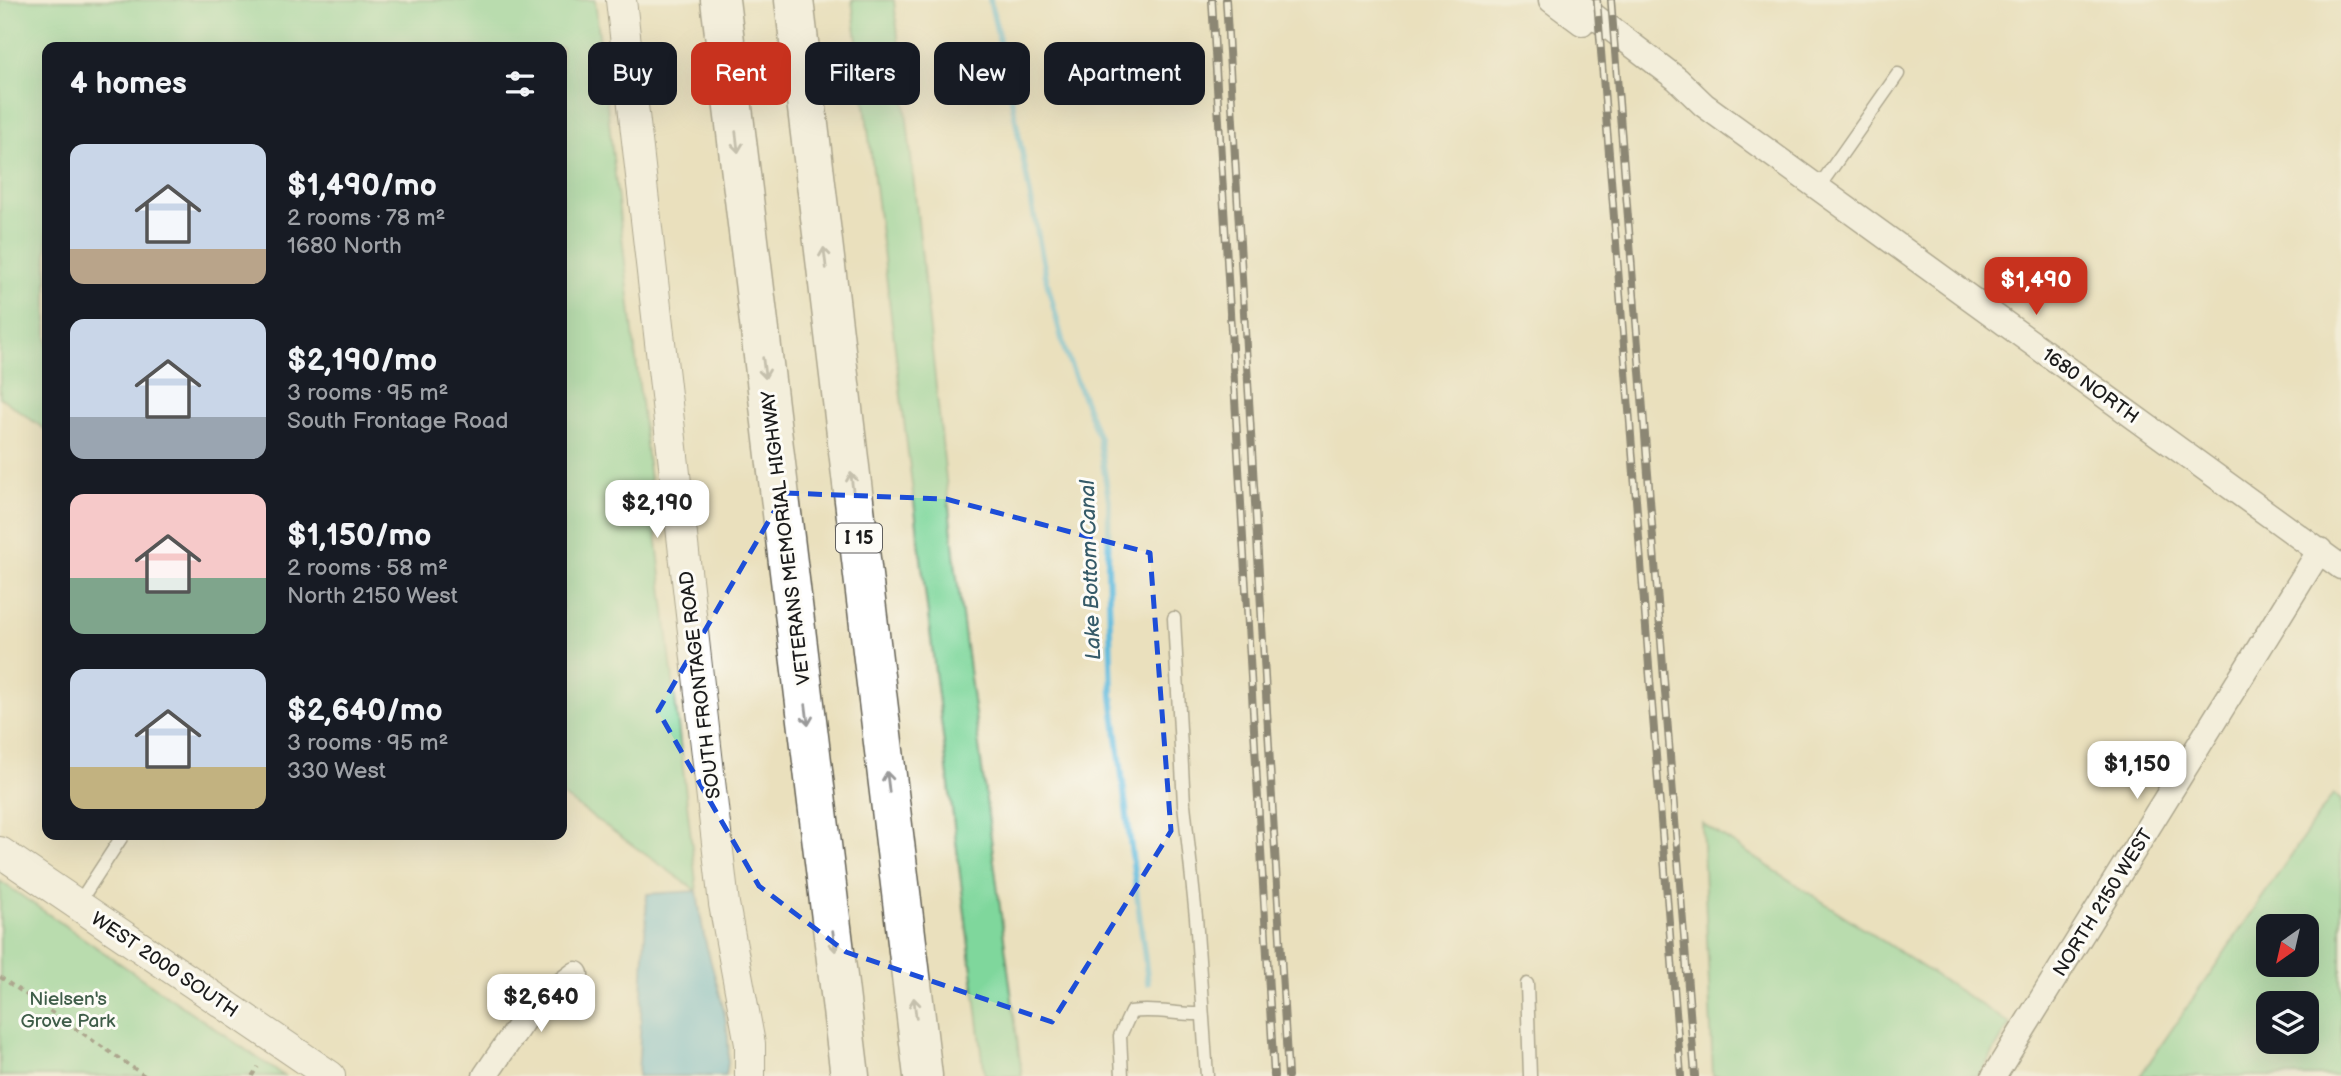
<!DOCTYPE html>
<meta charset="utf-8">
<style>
:root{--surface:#171b24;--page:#242831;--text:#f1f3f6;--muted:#9ea1a6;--accent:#c8321e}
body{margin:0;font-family:"Balsamiq Sans",sans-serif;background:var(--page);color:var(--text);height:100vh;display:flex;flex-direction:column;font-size:26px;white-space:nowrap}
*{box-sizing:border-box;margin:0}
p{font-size:23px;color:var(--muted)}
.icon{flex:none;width:38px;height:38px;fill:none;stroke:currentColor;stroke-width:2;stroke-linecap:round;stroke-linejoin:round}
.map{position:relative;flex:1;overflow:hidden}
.details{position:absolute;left:42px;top:42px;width:525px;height:798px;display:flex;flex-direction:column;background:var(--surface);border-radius:14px;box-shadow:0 7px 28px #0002}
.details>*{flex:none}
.guide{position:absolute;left:588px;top:42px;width:665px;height:63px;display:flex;gap:14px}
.needle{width:46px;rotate:214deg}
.fabs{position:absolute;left:2256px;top:914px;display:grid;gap:14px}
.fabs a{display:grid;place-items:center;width:63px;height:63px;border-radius:14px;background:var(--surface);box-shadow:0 7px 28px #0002;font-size:35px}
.price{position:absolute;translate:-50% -60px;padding:0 16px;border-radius:14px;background:#fff;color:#222;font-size:23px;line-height:46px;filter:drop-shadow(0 2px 4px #0008)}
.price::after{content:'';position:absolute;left:50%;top:42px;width:21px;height:16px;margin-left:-10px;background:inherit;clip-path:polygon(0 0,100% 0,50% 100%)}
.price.on{background:var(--accent);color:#fff}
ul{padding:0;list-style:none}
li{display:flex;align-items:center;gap:21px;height:175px;padding:0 28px}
li span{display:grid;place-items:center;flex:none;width:196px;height:140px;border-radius:14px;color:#555}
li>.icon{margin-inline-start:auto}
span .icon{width:84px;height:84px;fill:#fffc;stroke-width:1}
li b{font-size:30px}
h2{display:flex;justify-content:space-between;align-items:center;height:84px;padding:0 28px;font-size:30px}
.tag{padding:0 24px;border-radius:14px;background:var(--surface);box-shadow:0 7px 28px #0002;font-size:24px;line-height:63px}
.tag.on{background:var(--accent);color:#fff}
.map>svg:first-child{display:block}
.green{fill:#7fd79c;stroke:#4e7a5c;stroke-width:2;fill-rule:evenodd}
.water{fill:#5ebadc;stroke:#3d6b7c;stroke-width:2}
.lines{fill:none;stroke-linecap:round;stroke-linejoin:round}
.stream{stroke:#5ebadc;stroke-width:6}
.service-casing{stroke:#646154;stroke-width:15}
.minor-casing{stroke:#646154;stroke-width:27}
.tertiary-casing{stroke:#646154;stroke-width:32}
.motorway-casing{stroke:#646154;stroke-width:41}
.path{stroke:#646154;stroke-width:3.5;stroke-dasharray:5 5;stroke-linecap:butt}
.service{stroke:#fff;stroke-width:12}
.minor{stroke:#fff;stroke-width:24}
.tertiary{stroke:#fff;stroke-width:30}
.motorway{stroke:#fff;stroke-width:38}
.rail-casing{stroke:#1c1c1c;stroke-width:8}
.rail{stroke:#fdfcf7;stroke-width:5;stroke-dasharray:16;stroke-linecap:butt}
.oneway{stroke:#999}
.marked{fill:none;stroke:#1d4ed8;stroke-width:5;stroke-dasharray:14 9;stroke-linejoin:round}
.labels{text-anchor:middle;stroke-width:6;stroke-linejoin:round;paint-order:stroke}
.shield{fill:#fdfcf7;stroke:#605f5e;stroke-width:2}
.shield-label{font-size:18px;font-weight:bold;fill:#1c1c1c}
.street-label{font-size:19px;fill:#1c1c1c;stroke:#fdfcf7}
.park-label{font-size:19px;fill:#3f5d49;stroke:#fdfcf7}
.water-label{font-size:21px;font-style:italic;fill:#365b69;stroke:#fdfcf7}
</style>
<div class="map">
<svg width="2341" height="1076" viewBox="0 0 2341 1076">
<rect width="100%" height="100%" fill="#fdfcf7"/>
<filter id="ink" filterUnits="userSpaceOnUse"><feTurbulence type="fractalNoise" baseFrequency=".0143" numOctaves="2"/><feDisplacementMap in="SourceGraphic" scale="14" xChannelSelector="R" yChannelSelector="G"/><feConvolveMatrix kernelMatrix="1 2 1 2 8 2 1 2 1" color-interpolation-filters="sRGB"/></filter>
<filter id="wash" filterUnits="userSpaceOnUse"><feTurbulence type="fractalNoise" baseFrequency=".00686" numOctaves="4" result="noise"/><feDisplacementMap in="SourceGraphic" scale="28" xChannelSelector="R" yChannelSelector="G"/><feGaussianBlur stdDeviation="1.57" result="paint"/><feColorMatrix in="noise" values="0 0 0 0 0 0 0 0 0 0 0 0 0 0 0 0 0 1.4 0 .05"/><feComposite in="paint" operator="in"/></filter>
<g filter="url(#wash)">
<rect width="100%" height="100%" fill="#eae0bd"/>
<path class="green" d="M0,0H595L697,891L562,795V47H47V431L0,397Z
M852,0H894L955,562L1022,1076H985Z
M2333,794L2341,800V1076H2140ZM2268,926H2306V964H2268ZM2268,1003H2306V1041H2268Z
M1702,823L2010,1024L1979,1076H1713Z
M0,881L284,1076H0Z"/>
<path class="water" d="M697,891C699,906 701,921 704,935C714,982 736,1027 726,1076H638L647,894Z"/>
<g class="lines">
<path class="stream" d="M990,0L1005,65L1047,282L1065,351L1099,438L1109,501L1108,564L1112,696L1148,983"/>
</g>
</g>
<g filter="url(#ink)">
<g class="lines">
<g class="service-casing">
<path id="service" d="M1818,188L1898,74
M1174,618L1184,804L1196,917L1207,1076
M78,904L123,835
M1527,984L1530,1076
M1122,1076L1120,1036L1131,1012C1155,1008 1178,1015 1202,1014"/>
</g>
<g class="minor-casing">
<path id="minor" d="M1551,0L1582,23
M1573,0L1677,79L1704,105L2341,567
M485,1076L532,1007L576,974
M1994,1076L2320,550"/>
</g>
<g class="tertiary-casing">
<path id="tertiary" d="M621,0L724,904L750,1044V1076
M0,852L330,1076"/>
</g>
<g class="motorway-casing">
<path id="motorway" d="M720,0L850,1076
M794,0L923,1076"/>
</g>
<path class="path" d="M0,977L145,1076
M252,1076L258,1067"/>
<use href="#service" class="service"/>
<use href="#minor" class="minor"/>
<use href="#tertiary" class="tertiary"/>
<use href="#motorway" class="motorway"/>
<g class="rail-casing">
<path id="rail" d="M1212,0L1274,1076
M1226,0L1288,1076
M1597,0L1681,1076
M1611,0L1695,1076"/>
</g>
<use href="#rail" class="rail"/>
</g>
<defs><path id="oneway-shaft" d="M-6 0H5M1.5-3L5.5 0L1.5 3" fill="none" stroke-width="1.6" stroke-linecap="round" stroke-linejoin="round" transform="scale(1.75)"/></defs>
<g class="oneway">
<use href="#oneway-shaft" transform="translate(737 142) rotate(83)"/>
<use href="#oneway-shaft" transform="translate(825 258) rotate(-97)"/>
<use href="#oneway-shaft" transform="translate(764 368) rotate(83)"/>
<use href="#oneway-shaft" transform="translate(852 483) rotate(-97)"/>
<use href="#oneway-shaft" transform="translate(807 715) rotate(83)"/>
<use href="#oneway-shaft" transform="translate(888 782) rotate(-97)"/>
<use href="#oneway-shaft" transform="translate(834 941) rotate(83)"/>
<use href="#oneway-shaft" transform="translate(915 1008) rotate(-97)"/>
</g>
</g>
<path d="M0 0H2341V1076H0ZM785,493L946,499L1150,553L1171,831L1052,1022L846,952L759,886L658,711Z" fill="#eae0bd" fill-opacity=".55" fill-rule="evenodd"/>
<path class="marked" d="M785,493L946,499L1150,553L1171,831L1052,1022L846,952L759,886L658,711Z"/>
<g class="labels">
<rect class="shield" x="836" y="523.5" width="46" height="29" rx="5"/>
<g class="shield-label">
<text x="859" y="544">I 15</text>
</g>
<g class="street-label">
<text transform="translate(2091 385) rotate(36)" y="7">1680 NORTH</text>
<text transform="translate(785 538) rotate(-97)" y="7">VETERANS MEMORIAL HIGHWAY</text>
<text transform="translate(699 685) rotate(-97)" y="7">SOUTH FRONTAGE ROAD</text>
<text transform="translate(2102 902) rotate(-58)" y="7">NORTH 2150 WEST</text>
<text transform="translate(165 964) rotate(34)" y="7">WEST 2000 SOUTH</text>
</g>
<g class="park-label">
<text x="68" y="1005">Nielsen's<tspan x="68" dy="22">Grove Park</tspan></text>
</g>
<g class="water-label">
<text transform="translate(1090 570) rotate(-92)" y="7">Lake Bottom Canal</text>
</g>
</g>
</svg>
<div class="fabs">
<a><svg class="needle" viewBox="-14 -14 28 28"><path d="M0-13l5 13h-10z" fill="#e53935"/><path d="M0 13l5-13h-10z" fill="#9ea1a6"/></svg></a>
<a><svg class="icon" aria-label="layers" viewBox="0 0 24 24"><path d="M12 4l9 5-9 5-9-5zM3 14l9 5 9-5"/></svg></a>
</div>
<b class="price on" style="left:2036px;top:317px">$1,490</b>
<b class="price" style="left:657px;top:540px">$2,190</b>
<b class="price" style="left:2137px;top:801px">$1,150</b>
<b class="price" style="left:541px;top:1034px">$2,640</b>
<div class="guide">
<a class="tag">Buy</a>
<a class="tag on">Rent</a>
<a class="tag">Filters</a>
<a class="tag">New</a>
<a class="tag">Apartment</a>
</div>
<section class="details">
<h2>4 homes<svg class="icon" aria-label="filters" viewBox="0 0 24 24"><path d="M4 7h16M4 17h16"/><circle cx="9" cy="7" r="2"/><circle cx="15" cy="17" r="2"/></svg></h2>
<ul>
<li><span style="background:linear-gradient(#c9d6e8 75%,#b9a48a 0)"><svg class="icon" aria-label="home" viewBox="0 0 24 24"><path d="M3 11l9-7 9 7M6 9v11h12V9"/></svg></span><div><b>$1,490/mo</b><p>2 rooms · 78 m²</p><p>1680 North</p></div></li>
<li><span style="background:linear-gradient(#c9d6e8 70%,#9aa5b1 0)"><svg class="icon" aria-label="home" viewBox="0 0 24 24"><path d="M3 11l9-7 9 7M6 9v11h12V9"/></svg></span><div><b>$2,190/mo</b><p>3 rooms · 95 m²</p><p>South Frontage Road</p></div></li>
<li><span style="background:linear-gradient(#f6c9c9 60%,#7fa58c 0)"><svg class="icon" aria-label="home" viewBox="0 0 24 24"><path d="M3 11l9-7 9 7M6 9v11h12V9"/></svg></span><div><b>$1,150/mo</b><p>2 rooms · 58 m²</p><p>North 2150 West</p></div></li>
<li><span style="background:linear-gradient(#c9d6e8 70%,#c2b280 0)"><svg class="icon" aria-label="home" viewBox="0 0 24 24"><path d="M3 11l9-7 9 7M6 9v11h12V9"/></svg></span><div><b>$2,640/mo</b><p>3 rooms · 95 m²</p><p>330 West</p></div></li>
</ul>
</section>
</div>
